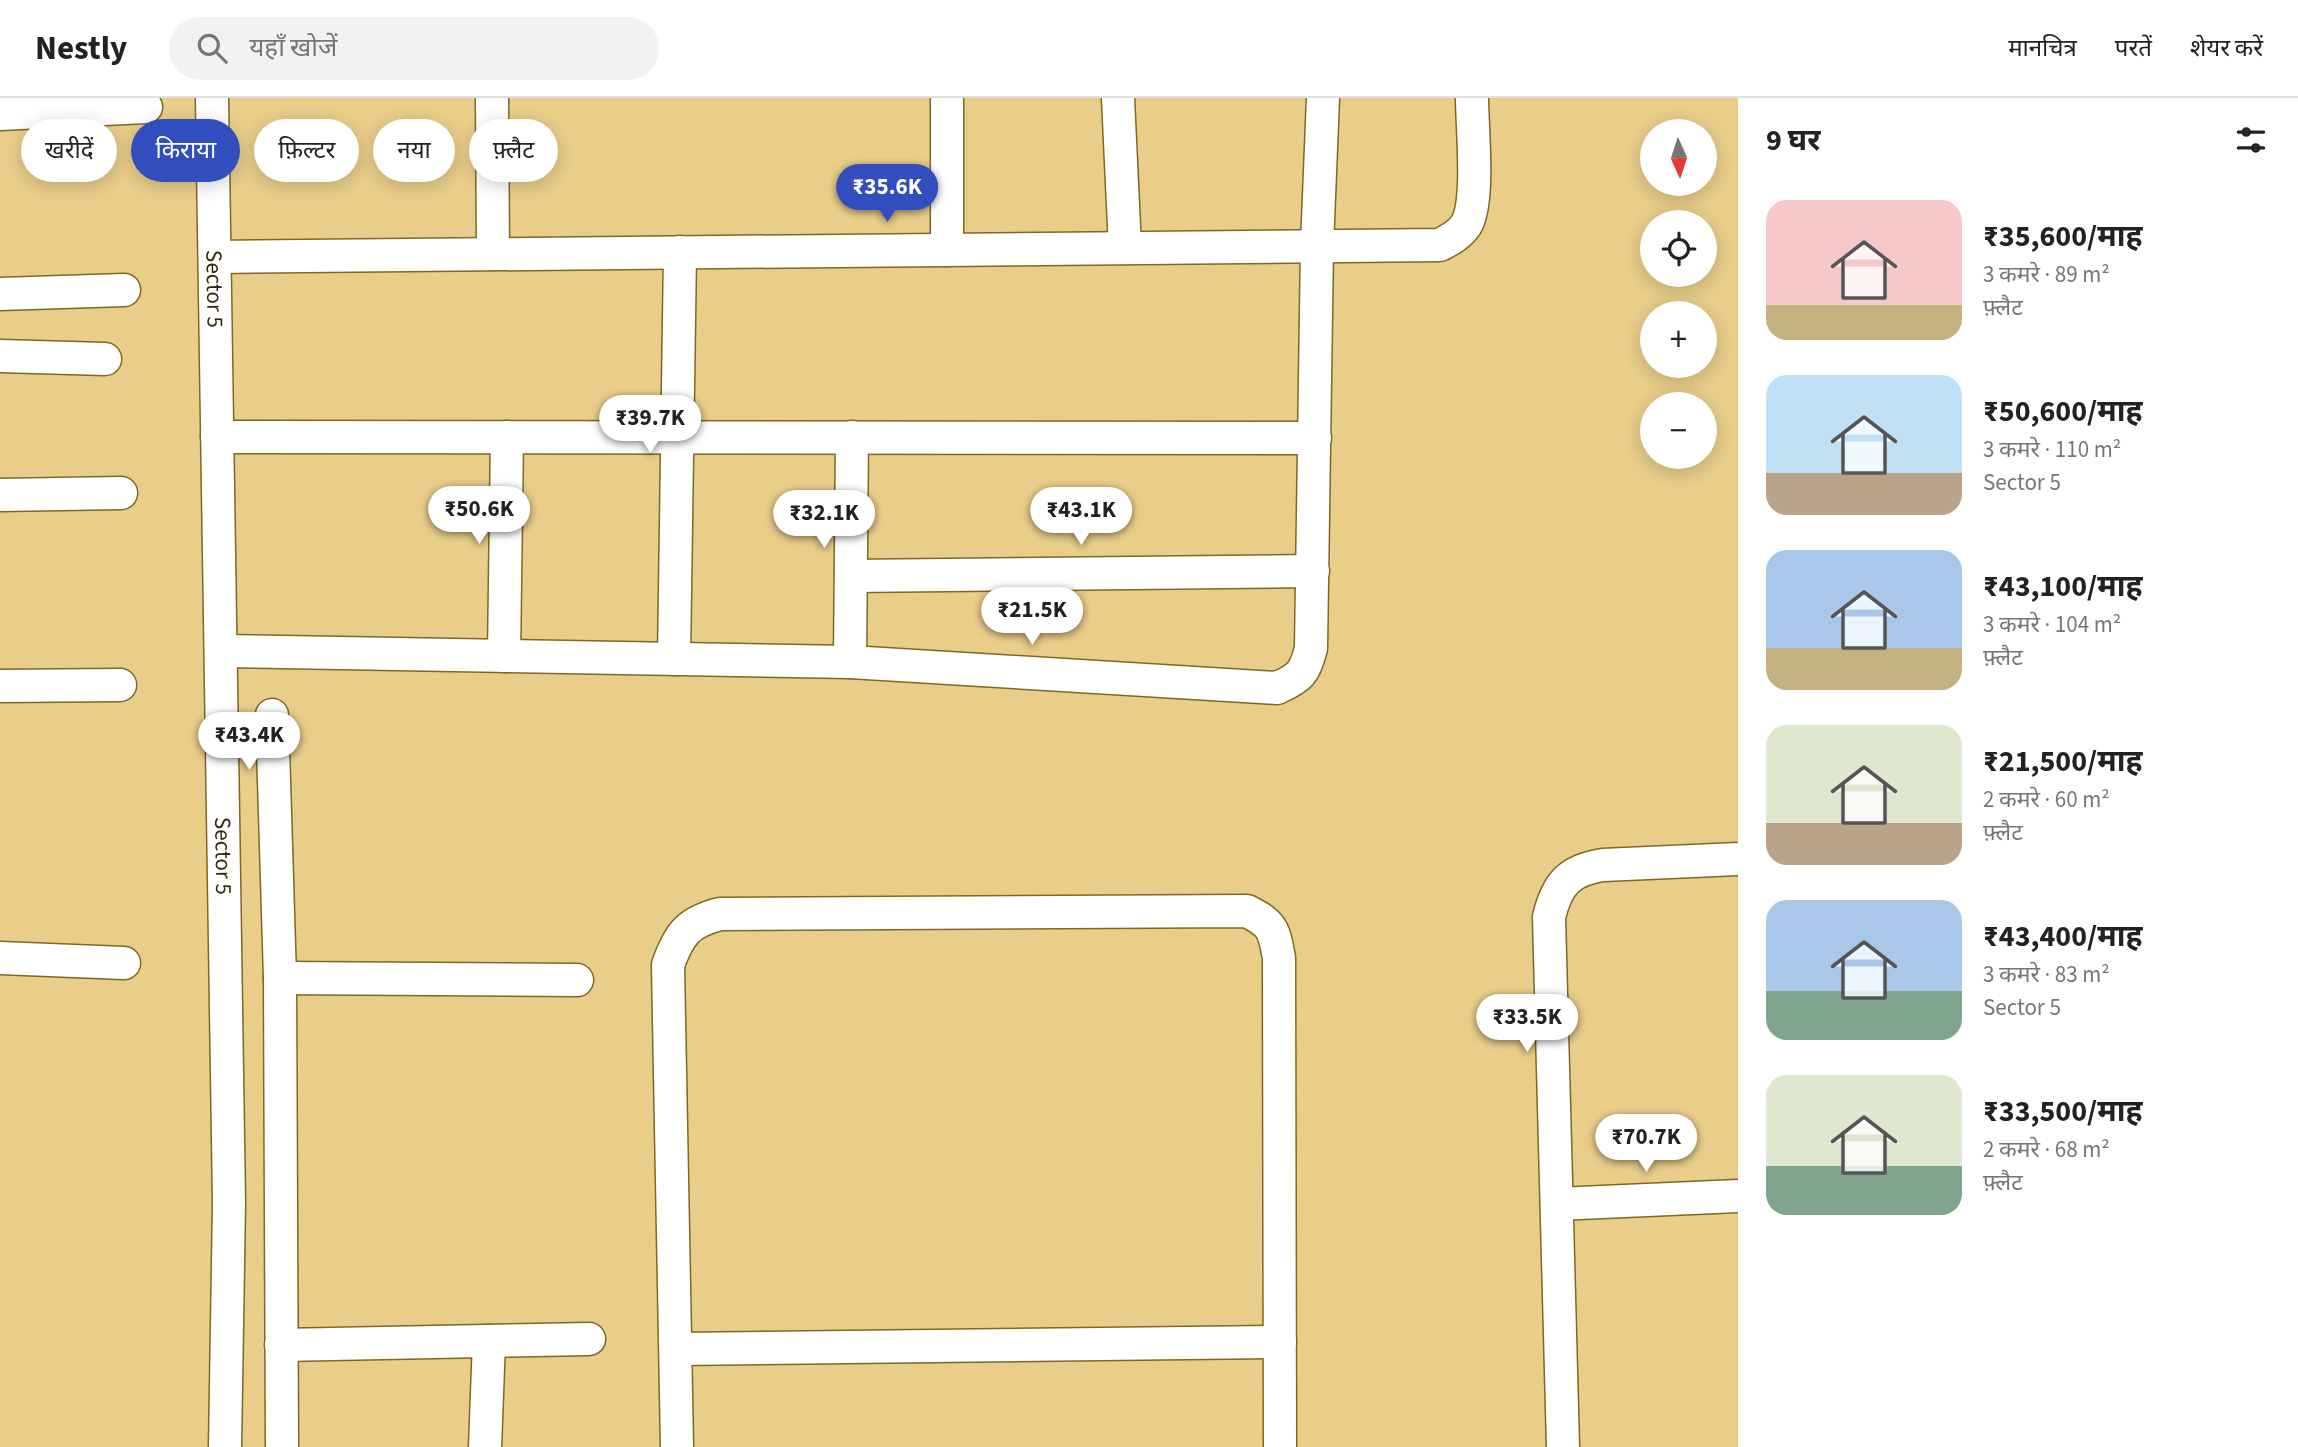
<!DOCTYPE html>
<html lang="hi">
<meta charset="utf-8">
<style>
:root{--surface:#fff;--page:#f2f2f2;--text:#222;--muted:#767676;--line:#e0e0e0;--accent:#314dbe}
body{margin:0;font-family:"Source Sans 3","Noto Sans Devanagari",sans-serif;background:var(--page);color:var(--text);height:100vh;display:flex;flex-direction:column;font-size:26px;white-space:nowrap}
*{box-sizing:border-box;margin:0}
p{font-size:23px;color:var(--muted)}
.icon{flex:none;width:38px;height:38px;fill:none;stroke:currentColor;stroke-width:2;stroke-linecap:round;stroke-linejoin:round}
.map{position:relative;flex:1;overflow:hidden}
.side{display:flex;flex-direction:column;background:var(--surface);width:560px}
.side>*{flex:none}
.guide{position:absolute;left:21px;top:21px;width:665px;height:63px;display:flex;gap:14px}
.needle{width:46px;rotate:177deg}
.controls{position:absolute;left:1640px;top:21px;display:grid;gap:14px}
.controls a{display:grid;place-items:center;width:77px;height:77px;border-radius:50%;background:var(--surface);box-shadow:0 4px 18px #0003;font-size:35px}
.price{position:absolute;translate:-50% -60px;padding:0 16px;border-radius:24px;background:#fff;color:#222;font-size:23px;line-height:46px;filter:drop-shadow(0 2px 4px #0008)}
.price::after{content:'';position:absolute;left:50%;top:42px;width:21px;height:16px;margin-left:-10px;background:inherit;clip-path:polygon(0 0,100% 0,50% 100%)}
.price.on{background:var(--accent);color:#fff}
ul{padding:0;list-style:none}
li{display:flex;align-items:center;gap:21px;height:175px;padding:0 28px}
li span{display:grid;place-items:center;flex:none;width:196px;height:140px;border-radius:21px;color:#555}
li>.icon{margin-inline-start:auto}
span .icon{width:84px;height:84px;fill:#fffc;stroke-width:1}
li b{font-size:30px}
h2{display:flex;justify-content:space-between;align-items:center;height:84px;padding:0 28px;font-size:30px}
.pill{padding:0 24px;border-radius:32px;background:var(--surface);box-shadow:0 4px 18px #0003;font-size:24px;line-height:63px}
.pill.on{background:var(--accent);color:#fff}
header{display:flex;align-items:center;gap:42px;box-sizing:border-box;height:98px;padding:0 35px;background:var(--surface);border-bottom:2px solid var(--line)}
header strong{font-size:33px}
nav{display:flex;gap:38px;margin-inline-start:auto;font-size:24px}
.search{width:490px;height:63px;background:var(--page);display:flex;align-items:center;gap:18px;box-sizing:border-box;padding:0 24px;border-radius:38px;color:var(--muted);font-size:26px}
main{display:flex;flex:1;min-height:0}
.map>svg:first-child{display:block}
.lines{fill:none;stroke-linecap:round;stroke-linejoin:round}
.minor-casing{stroke:#806722;stroke-width:35}
.minor{stroke:#fff;stroke-width:32}
.labels{text-anchor:middle;stroke-width:7;stroke-linejoin:round;paint-order:stroke}
.street-label{font-size:23px;fill:#352a0e;stroke:#fef0cf}
</style>
<header>
<strong>Nestly</strong>
<div class="search"><svg class="icon" aria-label="search" viewBox="0 0 24 24"><circle cx="10" cy="10" r="6"/><path d="M15 15l6 6"/></svg>यहाँ खोजें</div>
<nav><a>मानचित्र</a><a>परतें</a><a>शेयर करें</a></nav>
</header>
<main>
<div class="map">
<svg width="1738" height="1349" viewBox="0 0 1738 1349">
<rect width="100%" height="100%" fill="#e9ce8a"/>
<g class="lines">
<g class="minor-casing">
<g id="minor">
<path id="s1" d="M212,0L229,1105L225,1349"/>
<path d="M492,0L493,156"/>
<path d="M947,0V152"/>
<path d="M1118,0L1125,150"/>
<path d="M0,16L146,9"/>
<path d="M215,159L1440,147C1451,141 1459,137 1466,127C1480,104 1472,29 1472,0"/>
<path d="M0,196L124,192"/>
<path d="M0,258L105,261"/>
<path d="M217,339L1315,340"/>
<path d="M0,397L121,395"/>
<path d="M851,478L1313,473"/>
<path d="M221,553L850,564L1277,590C1300,580 1305,575 1311,550L1317,148L1323,0"/>
<path d="M504,558L507,339"/>
<path d="M674,561L680,154"/>
<path d="M850,564L852,339"/>
<path d="M0,588L120,587"/>
<path d="M272,617L280,880L282,1349"/>
<path d="M0,860L124,865"/>
<path d="M280,880L577,882"/>
<path d="M1557,1106L1738,1098"/>
<path d="M281,1247L589,1241"/>
<path d="M676,1251L1280,1244"/>
<path d="M485,1349L489,1243"/>
<path d="M677,1349L668,867C679,836 688,824 720,816L1247,813C1273,826 1274,832 1279,860L1280,1349"/>
<path d="M1563,1349L1549,819C1557,786 1569,772 1603,767L1738,761"/>
</g>
</g>
<use href="#minor" class="minor"/>
</g>
<g class="labels">
<g class="street-label">
<text dy="8" stroke="none"><textPath href="#s1" startOffset="191">Sector 5</textPath></text>
<text dy="8" stroke="none"><textPath href="#s1" startOffset="758">Sector 5</textPath></text>
</g>
</g>
</svg>
<div class="controls">
<a><svg class="needle" viewBox="-14 -14 28 28"><path d="M0-13l5 13h-10z" fill="#e53935"/><path d="M0 13l5-13h-10z" fill="#767676"/></svg></a>
<a><svg class="icon" aria-label="locate" viewBox="0 0 24 24"><circle cx="12" cy="12" r="6"/><path d="M12 2v4M12 18v4M2 12h4M18 12h4"/></svg></a>
<a>+</a>
<a>−</a>
</div>
<b class="price on" style="left:887px;top:126px">₹35.6K</b>
<b class="price" style="left:650px;top:357px">₹39.7K</b>
<b class="price" style="left:479px;top:448px">₹50.6K</b>
<b class="price" style="left:1081px;top:449px">₹43.1K</b>
<b class="price" style="left:824px;top:452px">₹32.1K</b>
<b class="price" style="left:1032px;top:549px">₹21.5K</b>
<b class="price" style="left:249px;top:674px">₹43.4K</b>
<b class="price" style="left:1527px;top:956px">₹33.5K</b>
<b class="price" style="left:1646px;top:1076px">₹70.7K</b>
<div class="guide">
<a class="pill">खरीदें</a>
<a class="pill on">किराया</a>
<a class="pill">फ़िल्टर</a>
<a class="pill">नया</a>
<a class="pill">फ़्लैट</a>
</div>
</div>
<section class="side">
<h2>9 घर<svg class="icon" aria-label="filters" viewBox="0 0 24 24"><path d="M4 7h16M4 17h16"/><circle cx="9" cy="7" r="2"/><circle cx="15" cy="17" r="2"/></svg></h2>
<ul>
<li><span style="background:linear-gradient(#f6c9c9 75%,#c2b280 0)"><svg class="icon" aria-label="home" viewBox="0 0 24 24"><path d="M3 11l9-7 9 7M6 9v11h12V9"/></svg></span><div><b>₹35,600/माह</b><p>3 कमरे · 89 m²</p><p>फ़्लैट</p></div></li>
<li><span style="background:linear-gradient(#bfe0f5 70%,#b9a48a 0)"><svg class="icon" aria-label="home" viewBox="0 0 24 24"><path d="M3 11l9-7 9 7M6 9v11h12V9"/></svg></span><div><b>₹50,600/माह</b><p>3 कमरे · 110 m²</p><p>Sector 5</p></div></li>
<li><span style="background:linear-gradient(#a9c7e8 70%,#c2b280 0)"><svg class="icon" aria-label="home" viewBox="0 0 24 24"><path d="M3 11l9-7 9 7M6 9v11h12V9"/></svg></span><div><b>₹43,100/माह</b><p>3 कमरे · 104 m²</p><p>फ़्लैट</p></div></li>
<li><span style="background:linear-gradient(#dfe7d0 70%,#b9a48a 0)"><svg class="icon" aria-label="home" viewBox="0 0 24 24"><path d="M3 11l9-7 9 7M6 9v11h12V9"/></svg></span><div><b>₹21,500/माह</b><p>2 कमरे · 60 m²</p><p>फ़्लैट</p></div></li>
<li><span style="background:linear-gradient(#a9c7e8 65%,#7fa58c 0)"><svg class="icon" aria-label="home" viewBox="0 0 24 24"><path d="M3 11l9-7 9 7M6 9v11h12V9"/></svg></span><div><b>₹43,400/माह</b><p>3 कमरे · 83 m²</p><p>Sector 5</p></div></li>
<li><span style="background:linear-gradient(#dfe7d0 65%,#7fa58c 0)"><svg class="icon" aria-label="home" viewBox="0 0 24 24"><path d="M3 11l9-7 9 7M6 9v11h12V9"/></svg></span><div><b>₹33,500/माह</b><p>2 कमरे · 68 m²</p><p>फ़्लैट</p></div></li>
</ul>
</section>
</main>
